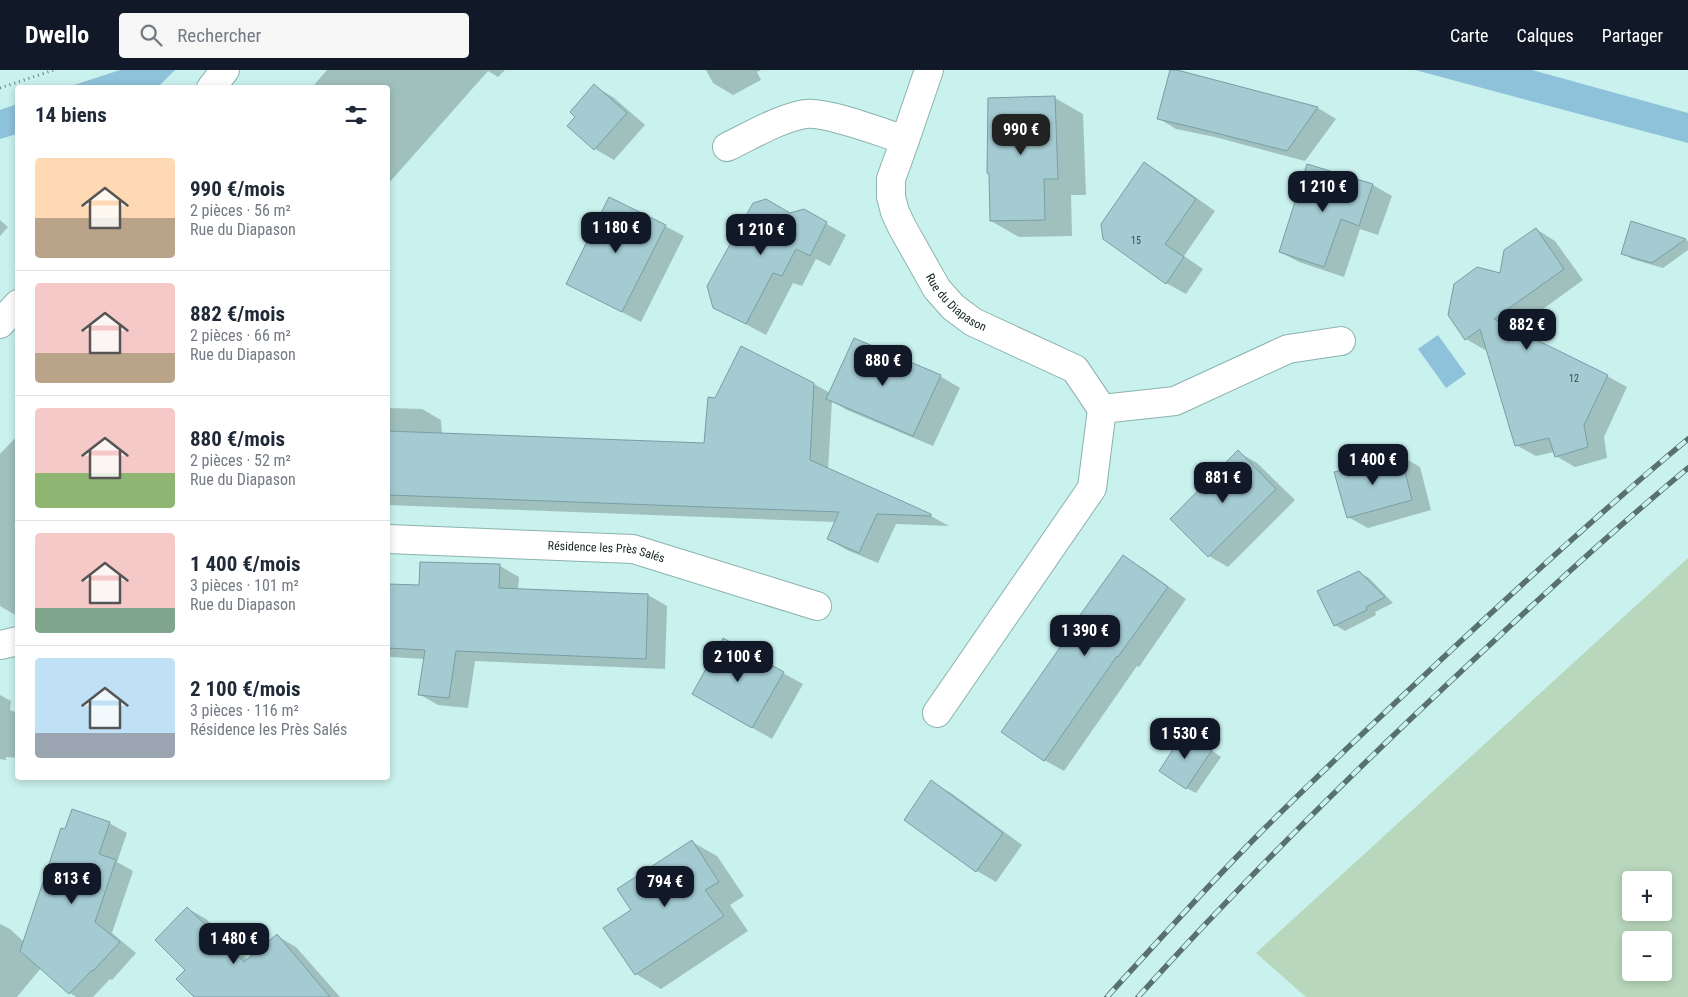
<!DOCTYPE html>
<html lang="fr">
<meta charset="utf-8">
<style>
:root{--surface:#fff;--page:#f6f6f7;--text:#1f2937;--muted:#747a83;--line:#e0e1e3;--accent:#111827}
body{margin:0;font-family:"Roboto Condensed",sans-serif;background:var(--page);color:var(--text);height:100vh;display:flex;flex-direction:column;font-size:19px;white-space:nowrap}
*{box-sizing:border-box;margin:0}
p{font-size:16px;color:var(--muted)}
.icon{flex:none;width:28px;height:28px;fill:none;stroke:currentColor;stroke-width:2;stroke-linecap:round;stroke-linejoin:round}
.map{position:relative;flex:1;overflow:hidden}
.side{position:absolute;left:15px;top:15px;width:375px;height:695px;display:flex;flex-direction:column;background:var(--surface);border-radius:5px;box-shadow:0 2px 8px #0003}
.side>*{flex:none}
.tools{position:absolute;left:1622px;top:801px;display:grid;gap:10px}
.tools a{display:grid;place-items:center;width:50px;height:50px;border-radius:5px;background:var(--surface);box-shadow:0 2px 8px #0003;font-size:25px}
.price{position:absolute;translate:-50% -42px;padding:0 11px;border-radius:10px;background:var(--accent);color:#fff;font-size:16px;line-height:32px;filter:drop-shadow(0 1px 2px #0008)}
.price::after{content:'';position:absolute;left:50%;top:30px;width:15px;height:11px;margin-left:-8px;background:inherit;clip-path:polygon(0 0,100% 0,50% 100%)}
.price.current{background:#222;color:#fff}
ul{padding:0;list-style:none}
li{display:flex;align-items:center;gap:15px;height:125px;padding:0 20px}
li+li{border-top:1px solid var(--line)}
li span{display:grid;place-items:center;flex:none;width:140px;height:100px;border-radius:5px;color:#555}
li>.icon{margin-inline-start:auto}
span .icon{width:60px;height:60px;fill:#fffc;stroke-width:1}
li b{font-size:21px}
h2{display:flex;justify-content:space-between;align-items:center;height:60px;padding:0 20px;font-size:21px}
header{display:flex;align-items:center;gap:30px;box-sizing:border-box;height:70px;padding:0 25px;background:var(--accent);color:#fff}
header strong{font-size:24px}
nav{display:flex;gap:28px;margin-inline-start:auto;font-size:18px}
.search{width:350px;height:45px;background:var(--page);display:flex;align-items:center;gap:12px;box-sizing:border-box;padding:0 18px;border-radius:5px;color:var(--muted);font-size:19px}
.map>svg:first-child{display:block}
.green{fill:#b9d7bc;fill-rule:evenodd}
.water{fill:#8ec1da}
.shadow{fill:#0003}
.building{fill:#a4cbd2;stroke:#799ea5}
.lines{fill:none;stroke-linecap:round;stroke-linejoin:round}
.minor-casing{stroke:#8ab2ae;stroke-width:30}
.path{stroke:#688280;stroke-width:3;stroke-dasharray:1 4;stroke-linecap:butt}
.minor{stroke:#fff;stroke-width:28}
.rail-casing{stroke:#58706e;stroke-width:5.5}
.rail{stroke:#c9f1ed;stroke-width:4;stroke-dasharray:11;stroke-linecap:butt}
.labels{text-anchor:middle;stroke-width:4;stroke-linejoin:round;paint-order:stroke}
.number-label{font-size:10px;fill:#364c4c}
.street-label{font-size:12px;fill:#122120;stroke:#c9f1ed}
</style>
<header>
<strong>Dwello</strong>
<div class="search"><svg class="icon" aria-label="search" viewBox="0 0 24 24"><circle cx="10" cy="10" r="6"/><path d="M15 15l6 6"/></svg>Rechercher</div>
<nav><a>Carte</a><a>Calques</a><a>Partager</a></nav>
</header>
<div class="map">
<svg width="1688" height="927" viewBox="0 0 1688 927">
<rect width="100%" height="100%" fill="#c9f1ed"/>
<path class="green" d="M1688,488V927H1306L1256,883ZM1631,810H1664V842H1631ZM1631,870H1664V902H1631Z"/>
<path class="water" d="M120,0H175L158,17H68Z
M1415,0H1532L1688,43V73Z
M17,34V64L0,69V40Z
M1438,265L1466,304L1446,318L1418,279Z"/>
<path class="shadow" d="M327,0H505L498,7L488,1L388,114V18H316L314,15Z
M706,0H761L757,2L761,10L733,25L713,13Z
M1171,0L1318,38L1336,49L1305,91L1215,67L1176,59L1158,48Z
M594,16L613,27L645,55L614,90L595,79L577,47Z
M1055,28L1083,44L1086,125H1071L1072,166L1019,167L991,151Z
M1145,94L1164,105L1215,141L1184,186L1203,199L1186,224L1166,213Z
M1308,96L1373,115L1392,126L1378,165L1360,159L1344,207L1299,192L1280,182Z
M804,141L846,165L830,196L816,189L802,216L793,213L766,265L714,237L790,144Z
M0,150L8,157L0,166Z
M1632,153L1686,170L1688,171V180L1663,198L1632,189L1623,183Z
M665,156L684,166L641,252L568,214Z
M1536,159L1555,171L1583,210L1514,260L1607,306L1627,317L1604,367L1607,388L1575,397L1556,386L1554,382L1536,386L1516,375L1487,279L1485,280L1466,269L1501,204Z
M940,306L960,318L933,376L847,340L832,331L828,400L931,446L949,456L896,454L878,493L847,480L828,469L836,452L388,435V338L422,339L441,350L442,365L705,374L716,329L814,314L830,323Z
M18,365V546H17L0,536V384Z
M1238,382L1257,393L1295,430L1228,497L1209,486Z
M1401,386L1420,397L1431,440L1368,458L1348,447Z
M1123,487L1143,498L1186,529L1139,597L1137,596L1064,701L1044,690Z
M500,496L519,507L518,520L648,525L667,536L665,599L475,591L468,638L438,635L419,624L424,589L391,587L388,586V515L420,516Z
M1359,502L1369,508L1393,533L1375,542L1376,545L1345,561L1335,555Z
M723,570L803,614L772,669L693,624Z
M0,625L11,631L10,640L18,643V688L6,687V690L0,689Z
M1195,669L1221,687L1196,723L1186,718Z
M931,712L951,723L1022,775L996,812L977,801L906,750Z
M109,753L127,763L117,792L133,801L112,863L136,883L112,910L110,909L93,927H76L70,923L41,898L17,927H0V854L10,859L24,872Z
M692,772L717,786L744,826L730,835L748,861L661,919L636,904L632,840Z
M187,838L206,849L248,890L277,866L296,877L340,927H196L187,900Z"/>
<path class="building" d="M1170,0H1177L1318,37L1287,81L1196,58L1157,49Z
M594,14L627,43L594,80L567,56L575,47L570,42Z
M1055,26L1058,109H1044L1045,150L990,151L989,104L987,103L988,28Z
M1144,92L1196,129L1165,174L1184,187L1166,214L1103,169L1101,154Z
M1307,94L1373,114L1359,156L1341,149L1324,197L1279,182Z
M609,127L666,155L622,242L566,214Z
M766,129L790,143L804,139L827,152L810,186L796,179L782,206L773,203L746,254L713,238L707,216L753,133Z
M1631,151L1686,169L1652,193L1621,184Z
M1536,158L1564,199L1494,249L1608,305L1584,355L1588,377L1555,387L1549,368L1515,376L1480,259L1465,270L1448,245L1454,214L1477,197L1500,203L1504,180Z
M854,268L941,305L913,366L826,329Z
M741,276L814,313L810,390L931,444V446L877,444L859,483L827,469L839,442L388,425V361L704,373L708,327L715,328Z
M1238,380L1276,419L1208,487L1170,449Z
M1401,385L1412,430L1347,448L1334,402Z
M1123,485L1168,517L1118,587L1117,586L1044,691L1001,662L1075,556L1073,555Z
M420,492L500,494L499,518L648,524L646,589L456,581L449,628L418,625L425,580L388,578V514L419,515Z
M1359,501L1385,527L1366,537L1367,540L1334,556L1317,521Z
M723,568L784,602L752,658L692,624Z
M1185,661L1212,680L1186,719L1159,701Z
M931,710L1003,763L976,802L904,750Z
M72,739L110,752L99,784L116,790L95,852L120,872L93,901L92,900L69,924L20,881L61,758L65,759Z
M692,770L719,812L705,820L724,846L635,905L603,858L631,840L617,819Z
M187,837L244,892L277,864L330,927H194L176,909L185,900L155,870Z"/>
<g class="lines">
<g class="minor-casing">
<g id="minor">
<path d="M211,18L225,0"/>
<path id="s1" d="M905,70L891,109V127L895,142L902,157L937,219L953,237L973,252L1075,299L1102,339"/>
<path d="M727,77C752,65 778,49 805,44C826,41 883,63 905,70L929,0"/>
<path d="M0,254L18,234"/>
<path id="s2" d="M388,469L633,479L817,536"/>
<path d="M0,575L18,571"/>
<path d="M937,643L1092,418L1102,339L1175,331L1288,279L1341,271"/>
</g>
</g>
<path class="path" d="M0,18L54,0"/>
<use href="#minor" class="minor"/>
<g class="rail-casing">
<path id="rail" d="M1107,927C1159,870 1210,813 1265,758C1318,705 1374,653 1429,601C1513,522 1599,443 1688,369
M1138,927C1243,811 1354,701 1468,595C1540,528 1612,461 1688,398"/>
</g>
<use href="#rail" class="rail"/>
</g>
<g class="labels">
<g class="number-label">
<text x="1136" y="174">15</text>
<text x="1574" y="312">12</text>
</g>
<g class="street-label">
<text dy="4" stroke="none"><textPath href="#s1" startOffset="186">Rue du Diapason</textPath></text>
<text dy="4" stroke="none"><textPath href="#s2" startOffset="219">Résidence les Près Salés</textPath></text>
</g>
</g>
</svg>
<div class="tools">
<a>+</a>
<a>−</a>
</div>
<b class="price current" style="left:1021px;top:86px">990 €</b>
<b class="price" style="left:1323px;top:143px">1 210 €</b>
<b class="price" style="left:616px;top:184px">1 180 €</b>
<b class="price" style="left:761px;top:186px">1 210 €</b>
<b class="price" style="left:1527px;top:281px">882 €</b>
<b class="price" style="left:883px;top:317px">880 €</b>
<b class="price" style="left:1373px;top:416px">1 400 €</b>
<b class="price" style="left:1223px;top:434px">881 €</b>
<b class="price" style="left:1085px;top:587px">1 390 €</b>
<b class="price" style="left:738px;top:613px">2 100 €</b>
<b class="price" style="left:1185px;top:690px">1 530 €</b>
<b class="price" style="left:72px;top:835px">813 €</b>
<b class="price" style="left:665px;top:838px">794 €</b>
<b class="price" style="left:234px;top:895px">1 480 €</b>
<section class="side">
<h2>14 biens<svg class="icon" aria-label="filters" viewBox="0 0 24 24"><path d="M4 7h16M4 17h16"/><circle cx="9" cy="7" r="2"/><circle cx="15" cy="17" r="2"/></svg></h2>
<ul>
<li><span style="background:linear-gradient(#ffd9b3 60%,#b9a48a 0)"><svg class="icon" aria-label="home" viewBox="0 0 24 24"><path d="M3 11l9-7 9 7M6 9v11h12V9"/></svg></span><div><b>990 €/mois</b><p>2 pièces · 56 m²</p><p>Rue du Diapason</p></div></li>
<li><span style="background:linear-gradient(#f6c9c9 70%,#b9a48a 0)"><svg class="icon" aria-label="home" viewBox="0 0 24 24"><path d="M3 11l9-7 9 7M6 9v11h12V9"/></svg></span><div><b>882 €/mois</b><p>2 pièces · 66 m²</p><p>Rue du Diapason</p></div></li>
<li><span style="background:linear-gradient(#f6c9c9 65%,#8fb573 0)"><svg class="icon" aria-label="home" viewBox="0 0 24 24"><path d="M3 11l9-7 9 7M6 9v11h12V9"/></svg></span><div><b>880 €/mois</b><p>2 pièces · 52 m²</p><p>Rue du Diapason</p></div></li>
<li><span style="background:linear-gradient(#f6c9c9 75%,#7fa58c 0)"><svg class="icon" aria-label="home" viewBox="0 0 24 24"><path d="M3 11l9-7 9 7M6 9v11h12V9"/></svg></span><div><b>1 400 €/mois</b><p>3 pièces · 101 m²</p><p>Rue du Diapason</p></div></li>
<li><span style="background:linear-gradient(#bfe0f5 75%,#9aa5b1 0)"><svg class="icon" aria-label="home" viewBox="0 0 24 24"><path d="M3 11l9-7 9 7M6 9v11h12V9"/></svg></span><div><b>2 100 €/mois</b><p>3 pièces · 116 m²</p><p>Résidence les Près Salés</p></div></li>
</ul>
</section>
</div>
